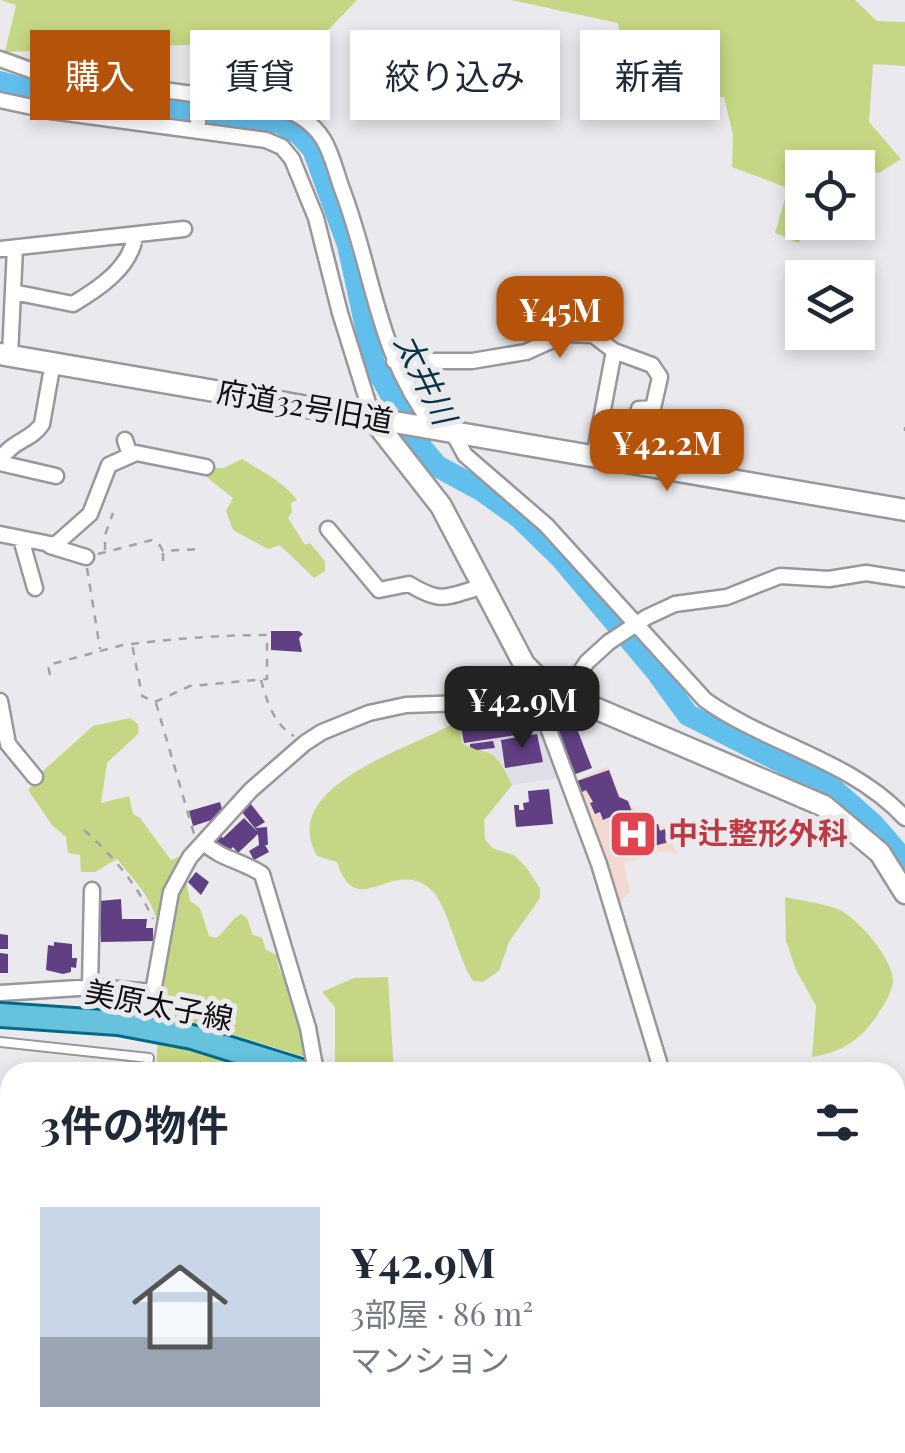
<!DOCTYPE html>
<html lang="ja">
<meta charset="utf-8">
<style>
:root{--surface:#fff;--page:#f2f2f3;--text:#1f2937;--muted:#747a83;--accent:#b45309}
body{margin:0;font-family:"Playfair Display","Noto Sans JP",serif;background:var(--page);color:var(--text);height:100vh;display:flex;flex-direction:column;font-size:38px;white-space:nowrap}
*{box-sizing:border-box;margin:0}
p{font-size:32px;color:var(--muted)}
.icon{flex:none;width:55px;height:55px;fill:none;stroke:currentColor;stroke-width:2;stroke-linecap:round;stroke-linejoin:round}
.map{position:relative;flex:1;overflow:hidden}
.details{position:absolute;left:0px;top:1062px;width:905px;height:392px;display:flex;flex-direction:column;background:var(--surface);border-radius:30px 30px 0 0;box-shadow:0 5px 15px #0003}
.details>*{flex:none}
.guide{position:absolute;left:30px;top:30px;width:845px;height:90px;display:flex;gap:20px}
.fabs{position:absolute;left:785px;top:150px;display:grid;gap:20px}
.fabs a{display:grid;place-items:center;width:90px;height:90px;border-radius:0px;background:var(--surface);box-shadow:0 5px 15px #0003;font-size:50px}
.price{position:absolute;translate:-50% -85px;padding:0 22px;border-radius:20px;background:var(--accent);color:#fff;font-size:32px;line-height:65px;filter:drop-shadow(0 2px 5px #0008)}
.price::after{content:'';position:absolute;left:50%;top:60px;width:30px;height:22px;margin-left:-15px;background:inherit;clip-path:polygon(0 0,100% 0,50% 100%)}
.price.current{background:#222;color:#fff}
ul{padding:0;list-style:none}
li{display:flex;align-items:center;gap:30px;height:250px;padding:0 40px}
li span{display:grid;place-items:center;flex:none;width:280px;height:200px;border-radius:0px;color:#555}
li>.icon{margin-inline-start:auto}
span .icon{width:120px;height:120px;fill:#fffc;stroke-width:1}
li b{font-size:42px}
h2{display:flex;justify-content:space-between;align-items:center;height:120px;padding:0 40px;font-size:42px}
.pill{padding:0 35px;border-radius:0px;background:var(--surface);box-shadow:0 5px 15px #0003;font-size:35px;line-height:90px}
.pill.current{background:var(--accent);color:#fff}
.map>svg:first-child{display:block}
.built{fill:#dfdde8}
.medical{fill:#f3dad1}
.green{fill:#c5d784}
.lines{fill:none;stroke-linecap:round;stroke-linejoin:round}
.stream{stroke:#61bfed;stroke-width:4}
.river{stroke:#61bfed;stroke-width:22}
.building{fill:#603f83}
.lane-casing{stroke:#98979b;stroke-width:12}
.street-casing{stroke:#98979b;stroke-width:19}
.secondary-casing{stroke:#98979b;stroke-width:25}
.primary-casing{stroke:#066a87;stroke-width:28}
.path{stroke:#a3a2a5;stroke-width:2.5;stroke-dasharray:8 8;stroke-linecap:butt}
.lane{stroke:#fff;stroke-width:8}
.street{stroke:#fff;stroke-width:14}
.secondary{stroke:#fff;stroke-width:20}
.primary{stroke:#66c2dd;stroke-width:22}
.street-bridge-casing{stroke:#98979b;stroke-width:19;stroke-linecap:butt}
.street-bridge{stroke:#fff;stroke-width:14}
.labels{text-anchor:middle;stroke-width:10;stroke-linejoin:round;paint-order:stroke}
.street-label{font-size:30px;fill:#101011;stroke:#eae9ed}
.health-label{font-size:30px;font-weight:bold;fill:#be3a42;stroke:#eae9ed;text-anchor:start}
.water-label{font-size:32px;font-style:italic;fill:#083447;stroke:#eae9ed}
</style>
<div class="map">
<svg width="905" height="1453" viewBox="0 0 905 1453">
<rect width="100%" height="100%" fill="#eae9ed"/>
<path class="built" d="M510,702L535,707L564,777L512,785L500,761L489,752L475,751L462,743L458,712Z"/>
<path class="medical" d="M608,766L620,795L650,823L659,824L666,830L677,853L661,852L624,863L630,893L618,904L595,824L577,780Z"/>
<path class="green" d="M1,0H357L271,90L228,80L209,44L5,52L16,5Z
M511,0H855L877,21L905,22V66L873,64L869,122L901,159L879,173L846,163L843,167L802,168V222L814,223L798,243L775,233L788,188L732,167L733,135L724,97L697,99L667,108L628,109V89L618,23Z
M242,459C261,471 283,481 297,500L291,503L292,512L288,518L305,545L310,543L325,561V571L314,578L280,545L268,549L233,530L226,511L233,498L205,476L215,468H224Z
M130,718L138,724L139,733L107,763L101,803L129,796L133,814L140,818L171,860L178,857L183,864L190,901L200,908L209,936L216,938C226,931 230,920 241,914L247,918L253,935L262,938L266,950L277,955C276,970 289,986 294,1001C300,1020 303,1039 308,1058L231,1034L150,1016C160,983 167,937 151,905C143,888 128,873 117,859L95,872H81L80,855L68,853L66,837L52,825L28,790L44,770L93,726Z
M459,720L462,743C471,749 476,749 486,752C500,756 506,773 512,785L484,820L485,840L494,849L514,855L526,867L540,888V898L509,942L499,971L483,982L473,981C457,958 448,902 429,888C391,858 357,923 337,862L317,856C276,783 417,748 459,720Z
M785,897C802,901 822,903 838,909C857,917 895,961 893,982C891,995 883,1006 876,1017C860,1040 840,1053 812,1057L816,1006L796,970L786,941Z
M388,977L394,1072H350L335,1067V1007L322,992L354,978Z
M158,1036L261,1070L262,1072H156Z
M10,1293V1445H236V1449L248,1453H0V1297Z
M895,1393L905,1397V1453H812L828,1445H895Z"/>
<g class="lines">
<path class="stream" d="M4,749L20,769"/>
<path class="river" d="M0,82L46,95L254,118L280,123L299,134L313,149L348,245L374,364L417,442L437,466L481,490L520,518L560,557L656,671L688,715L831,787L873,824L905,861"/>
</g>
<path class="building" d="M271,631H299L303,634L299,638L302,652L271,650Z
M562,705L566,716L571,713L592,768L573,775L549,710Z
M511,708L516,735L464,743L459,716Z
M537,734L543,762L505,768L501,740Z
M493,741L495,748L477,750L470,747V744Z
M609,770L619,797L628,801L632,812L611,821L610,817L603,820L600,812L595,814L590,803L593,802L586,790L582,792L577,781Z
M549,789L553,824L516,827L514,805H519V810H524L523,803L529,802L528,791Z
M247,799L265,822L255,828L267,827L268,845H265L269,852L254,860L249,851L259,845L258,834L238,853L233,847L224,856L210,842L219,834L223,838L244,818L258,832L241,811L247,807L243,803Z
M220,802L224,816L193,826L189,811Z
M658,824L660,831L665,829L669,842L654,846L646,825Z
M196,872L209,882L201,895L188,882Z
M121,899L122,919H147L146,928H153V941L101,942L99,901Z
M0,934L8,935V949H0Z
M54,942L72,944V958H77L76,968L71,967V972L63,974L46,970L48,945L54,946Z
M0,953L8,954V973H0Z"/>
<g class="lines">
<g class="lane-casing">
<path id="lane" d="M0,1042L149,1058L146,1072"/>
</g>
<g class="street-casing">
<path id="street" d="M0,59L39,73L273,105C293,111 311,120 323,139C332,153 336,173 342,189C375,276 376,353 436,430
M0,100L51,111L266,140L282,147L292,159L316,218L340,313L373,419
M197,131L201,94
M0,249L184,229
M13,292L73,304C98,289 132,267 135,235
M10,355L15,248
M394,361H472L526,352L566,334L593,335L614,351L652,365L660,377L653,408L639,409L628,462
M453,433L465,455L546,525L705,700C768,745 850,759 905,818
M125,440L130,455
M594,457L614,351
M0,460C13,440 32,440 42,424L53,362
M0,463L56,476
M328,529L379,590L409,584C442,604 445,597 481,587
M0,534L55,545L90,514L109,465L136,453L206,467
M21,539L35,588
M50,546L86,557
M548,688L537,698L599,864L662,1072
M566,693L587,662L609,642L647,617L675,604L727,597L780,576L829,579L866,573L905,579
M0,701L8,744L35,777
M204,843C221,859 242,861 262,874L308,1028
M90,987L92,890
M0,993L94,987L153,992L171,892L190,857L251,790L305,743L322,732L369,713L406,705L466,703L548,688
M759,1453L760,1445"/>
</g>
<g class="secondary-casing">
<path id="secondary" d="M0,354L905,510
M373,419L441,506L524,664L548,688L824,806L880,853L905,893"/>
</g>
<g class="primary-casing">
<path id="primary" d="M0,1015L118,1023L192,1037L304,1072
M895,1375L905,1380"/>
</g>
<path class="path" d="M905,427V431
M105,550V535L113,513
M163,553V565
M98,554L152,540L159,544L163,551L199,549
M87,568L100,649
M50,675L48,665L123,645C171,639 219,635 267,635V679L190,686L155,702L142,696L132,644
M261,680C267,701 273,724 294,736
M156,703L194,834
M84,830C112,855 137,884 153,919
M0,1290L10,1285
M895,1352L905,1356
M344,1445V1453"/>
<use href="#lane" class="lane"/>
<use href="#street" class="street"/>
<use href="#secondary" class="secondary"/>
<use href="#primary" class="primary"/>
<g class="street-bridge-casing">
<path id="street-bridge" d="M308,1028L316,1072"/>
</g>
<use href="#street-bridge" class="street-bridge"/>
</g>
<defs>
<g id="hospital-square" transform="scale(2.5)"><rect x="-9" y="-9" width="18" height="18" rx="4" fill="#e0444e" stroke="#eae9ed"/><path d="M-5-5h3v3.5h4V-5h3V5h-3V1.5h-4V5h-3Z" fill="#fff"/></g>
</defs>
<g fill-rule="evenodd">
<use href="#hospital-square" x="633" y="834"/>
</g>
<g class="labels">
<g class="street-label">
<text transform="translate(305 407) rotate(10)" y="10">府道32号旧道</text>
<text transform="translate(159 1006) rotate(11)" y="10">美原太子線</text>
</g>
<g class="health-label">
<text x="668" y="844">中辻整形外科</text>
</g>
<g class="water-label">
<text transform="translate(425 379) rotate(64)" y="11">太井川</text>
</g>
</g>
</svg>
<div class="fabs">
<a><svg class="icon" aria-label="locate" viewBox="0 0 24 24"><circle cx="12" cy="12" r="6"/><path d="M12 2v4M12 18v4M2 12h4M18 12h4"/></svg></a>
<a><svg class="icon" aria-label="layers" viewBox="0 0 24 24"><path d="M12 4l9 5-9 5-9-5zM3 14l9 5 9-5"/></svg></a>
</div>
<b class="price" style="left:560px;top:361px">¥45M</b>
<b class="price" style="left:667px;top:494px">¥42.2M</b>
<b class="price current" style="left:522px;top:751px">¥42.9M</b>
<div class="guide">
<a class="pill current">購入</a>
<a class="pill">賃貸</a>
<a class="pill">絞り込み</a>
<a class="pill">新着</a>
</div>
<section class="details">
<h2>3件の物件<svg class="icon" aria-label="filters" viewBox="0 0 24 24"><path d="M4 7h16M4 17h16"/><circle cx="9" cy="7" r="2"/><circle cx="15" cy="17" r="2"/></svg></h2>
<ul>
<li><span style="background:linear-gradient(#c9d6e8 65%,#9aa5b1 0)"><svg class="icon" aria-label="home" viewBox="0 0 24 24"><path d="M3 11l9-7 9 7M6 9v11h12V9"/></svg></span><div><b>¥42.9M</b><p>3部屋 · 86 m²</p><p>マンション</p></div></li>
</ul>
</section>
</div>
